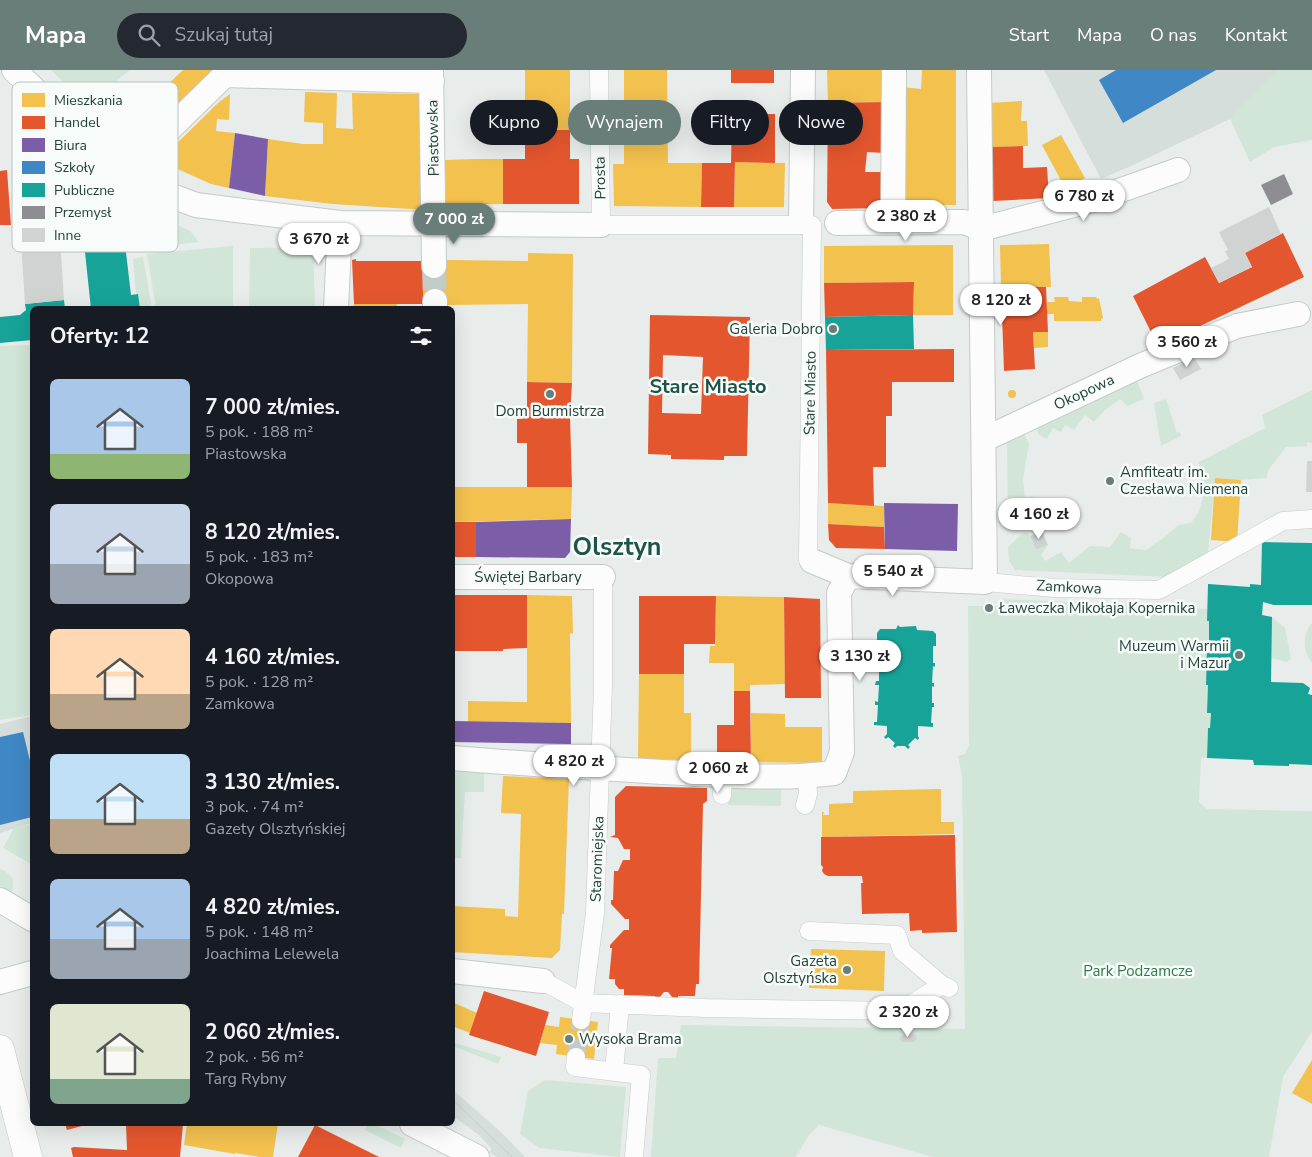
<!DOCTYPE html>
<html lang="pl">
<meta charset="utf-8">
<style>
:root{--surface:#171b24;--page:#242831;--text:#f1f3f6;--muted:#9ea1a6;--accent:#697e78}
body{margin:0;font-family:"Nunito Sans",sans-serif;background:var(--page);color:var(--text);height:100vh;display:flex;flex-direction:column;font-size:19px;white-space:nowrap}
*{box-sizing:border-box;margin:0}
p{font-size:16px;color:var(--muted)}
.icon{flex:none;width:28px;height:28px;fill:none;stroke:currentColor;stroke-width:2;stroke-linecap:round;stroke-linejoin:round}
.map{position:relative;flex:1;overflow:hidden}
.drawer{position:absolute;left:30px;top:236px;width:425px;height:820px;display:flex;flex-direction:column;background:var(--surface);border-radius:8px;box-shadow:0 5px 20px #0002}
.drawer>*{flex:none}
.guide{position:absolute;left:470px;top:30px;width:475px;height:45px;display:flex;gap:10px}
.price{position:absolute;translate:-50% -42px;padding:0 11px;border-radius:18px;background:#fff;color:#222;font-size:16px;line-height:32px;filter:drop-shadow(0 1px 2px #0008)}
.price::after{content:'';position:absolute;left:50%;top:30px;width:15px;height:11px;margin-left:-8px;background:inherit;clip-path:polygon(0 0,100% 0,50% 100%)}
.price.selected{background:var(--accent);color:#fff}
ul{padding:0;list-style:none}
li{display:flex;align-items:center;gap:15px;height:125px;padding:0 20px}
li span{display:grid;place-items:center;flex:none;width:140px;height:100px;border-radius:8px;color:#555}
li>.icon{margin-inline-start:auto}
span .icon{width:60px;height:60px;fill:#fffc;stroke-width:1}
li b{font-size:21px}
h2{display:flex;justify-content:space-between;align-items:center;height:60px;padding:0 20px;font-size:21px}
.chip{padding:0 18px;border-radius:22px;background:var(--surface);box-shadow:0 5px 20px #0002;font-size:18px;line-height:45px}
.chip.selected{background:var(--accent);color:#fff}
header{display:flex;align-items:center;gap:30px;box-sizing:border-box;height:70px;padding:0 25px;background:var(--accent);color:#fff}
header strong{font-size:24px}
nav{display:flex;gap:28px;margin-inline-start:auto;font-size:18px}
.search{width:350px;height:45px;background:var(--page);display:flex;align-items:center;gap:12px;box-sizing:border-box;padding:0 18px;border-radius:28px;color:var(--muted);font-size:19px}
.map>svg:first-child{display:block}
.built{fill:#d6dedb}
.green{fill:#d1e6d8}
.homes{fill:#f2c14e}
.shops{fill:#e4572e;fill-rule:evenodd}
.offices{fill:#7b5ea7}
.schools{fill:#3f88c5}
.public{fill:#17a398}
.industry{fill:#8d8d92}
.building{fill:#cfd4d2}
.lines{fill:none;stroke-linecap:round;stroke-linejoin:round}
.pedestrian-tunnel{stroke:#c1cbc8;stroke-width:18;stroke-dasharray:18 9;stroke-linecap:butt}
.minor-tunnel{stroke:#c1cbc8;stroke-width:24;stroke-dasharray:24 12;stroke-linecap:butt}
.pedestrian-casing{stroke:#c5cac8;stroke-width:19}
.minor-casing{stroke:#c5cac8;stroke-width:26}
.tertiary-casing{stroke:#c5cac8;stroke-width:29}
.pedestrian{stroke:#fcfcfc;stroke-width:18}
.minor{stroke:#fcfcfc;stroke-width:24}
.tertiary{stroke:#fcfcfc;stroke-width:28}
.tram{stroke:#c9cdcc;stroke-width:1}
.poi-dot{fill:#697e78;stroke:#f7fbf9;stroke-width:2}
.labels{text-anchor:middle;stroke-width:5;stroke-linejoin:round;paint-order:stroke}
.street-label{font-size:15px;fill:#24423a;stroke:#f7fbf9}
.poi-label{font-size:15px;fill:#24423a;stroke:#f7fbf9;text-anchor:end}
.park-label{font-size:15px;fill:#2d7a4b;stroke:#f7fbf9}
.district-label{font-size:20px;font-weight:bold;fill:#1f5548;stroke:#f7fbf9}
.town-label{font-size:25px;font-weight:bold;fill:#1f5548;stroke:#f7fbf9}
.key{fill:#f7fbf9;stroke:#b8c4c0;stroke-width:1}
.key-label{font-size:14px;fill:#24423a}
</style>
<header>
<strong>Mapa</strong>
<div class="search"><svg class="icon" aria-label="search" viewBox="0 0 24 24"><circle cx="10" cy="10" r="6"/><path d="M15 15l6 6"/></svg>Szukaj tutaj</div>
<nav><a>Start</a><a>Mapa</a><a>O nas</a><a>Kontakt</a></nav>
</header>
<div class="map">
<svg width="1312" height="1087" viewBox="0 0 1312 1087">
<rect width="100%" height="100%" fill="#e8edeb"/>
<path class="built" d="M1044,0H1278L1230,49L1131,96L1101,109Z
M32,646V753L0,763V654Z
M452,1019L502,1063L525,1087H497L487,1081L490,1082L491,1078L479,1065L453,1046Z"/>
<path class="green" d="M51,0H130L87,35Z
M1277,0H1312V70L1274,77L1250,92L1230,49Z
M99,116L190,161L199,172L147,178L146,175L131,176L126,140H119L87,132Z
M233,176V239H156L147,184Z
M313,177L315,236L249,239L250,178Z
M143,187L152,239H140L138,224H136L133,189Z
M32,275V645L0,650V276Z
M1136,308L1144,329L1127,336L1120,329L1106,339L1094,352L1085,345L1074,360L1065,355L1061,362L1053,358L1047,369L1039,365L1035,354Z
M1312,320V373L1307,372V376L1286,377L1269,399L1266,408L1241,410L1215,408L1208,484L1166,507L1015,500L1009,491L1008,477L1023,463L1028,462L1036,480L1048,475L1041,485L1045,491L1061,482L1069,493L1090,476L1110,477L1121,462L1131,468L1130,478L1146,480L1166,466L1178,455L1191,453L1199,442L1205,419L1201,418L1199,392L1265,358L1262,345Z
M1166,329L1177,363L1180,362L1181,366L1161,376L1154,333Z
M1023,361L1029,374L1023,410L1027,448L1018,452L1008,461L1007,367Z
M1004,529L1208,539L1207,551H1209V578L1207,579L1206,615H1208L1207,642L1211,643L1210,658H1208L1207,688H1201L1199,732L1207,739L1312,741V962L1283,1007L1269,1087H933L819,1055L809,1065L796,1087H651L658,988H676L681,955L965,959L962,706L958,686L965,684L969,675L968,536H998Z
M1272,547L1285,558L1291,589L1286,592L1271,588Z
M1312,553V593C1303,582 1302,564 1312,553Z
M484,699V722H465L461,788H453L452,701Z
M729,717L781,719V736L728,735Z
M32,754V794H31L3,778L14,758Z
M0,799C13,804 16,811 11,825L0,816Z
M452,972L501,987L498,994L453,976Z
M545,1010L626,1017L620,1087L539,1078L520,1064L528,1021Z
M368,1054H374L405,1069L401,1078L365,1060Z"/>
<path class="homes" d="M183,0H218L138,77L130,70H122L107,55L137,27L145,36Z
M525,0H570V60H525Z
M624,0H667L668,93H702L701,137L614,136L613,94H624Z
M827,0H885V32L828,33Z
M922,0H956V135H918V138H900L902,17L921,19Z
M305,22L337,23L336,58L353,59L352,23L424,24L426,140L333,134L265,126L268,69L303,74H323V53L304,52Z
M230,24L229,50L217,49L216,61L235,63L229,118L211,114L162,92V88L218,33Z
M1022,31L1021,51H1027L1028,76L991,77L988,33Z
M1061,65L1085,108L1065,118L1042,75Z
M475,89H503V134L446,135L445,90Z
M735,92L785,93L784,137H734Z
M1049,174L1051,217L1001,216L1000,175Z
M953,175V245H913L914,212L824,213V176Z
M528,183L573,184L572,313L527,312L528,234L447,235V231H423V196L447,195V190L528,191Z
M1054,227H1068L1069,231L1082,232V227H1096L1097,229L1099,228L1103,248L1101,249V251H1054V244H1047V232H1055Z
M354,234H397V239H353Z
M1033,262H1048V277L1034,278Z
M1008 324a4 4 0 1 1 8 0a4 4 0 1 1-8 0Z
M1215,408L1241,410L1237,472L1211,470Z
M452,417H572L571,449L452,452Z
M828,433L884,436V457L828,454Z
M527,525L572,526L573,564L570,563L571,653L468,652V631L527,632Z
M716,526L784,527L785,614L750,615V621H734V593H709L710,576H715Z
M639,604H684V643H691V690H638Z
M751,643L785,644V657H822V693L751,692Z
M503,706L569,709L564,844H562L560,880L552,888L452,882V836L505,839V846L518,847L521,744L501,743Z
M941,719V752H954V764L822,767V742H824L823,745H829V734L853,733V721Z
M811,879L885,881L884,921L809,918Z
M452,932L477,943L470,963L452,956Z
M560,947L598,952L594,989L556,984L557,975L540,973L545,955L559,957Z
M1312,990V1034L1292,1023Z
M187,1054H278L273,1087H260L235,1083V1084L184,1075Z"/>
<path class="shops" d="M731,0H774V13H731Z
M885,32L884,83L867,82L865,102H885L884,138L832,139L827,132L828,33Z
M732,44H775V93L735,92L734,137H701L702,93H731Z
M525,60H570V89H579V134H503V89H525Z
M1023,76V98L1047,97L1049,128L993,131L991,77Z
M7,100L11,155H0V101Z
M1283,163L1304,207L1158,276L1133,226L1205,187L1219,213L1252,197L1245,183Z
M356,189V191H423V234H354L352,190Z
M914,212L913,245L825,247L824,213Z
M1001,216L1046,217L1048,262H1033L1035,299L1004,301Z
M650,245L750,247L747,386H724V390L671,389V385L648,384ZM663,285L703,287L701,344L662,343Z
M954,279V312H892V346H886V397H873L874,436L828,433L826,280Z
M527,312L572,313L570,346L572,417H527V373H517V349L527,348Z
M452,452H476V487H452Z
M828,454L884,457L885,479L836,478L829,470Z
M452,525H527V578L503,579V581H452Z
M639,526H716L715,574H684V604H639Z
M784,527L820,529L821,628H785Z
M734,621H750L751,692L717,691V655H734Z
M626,716L707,718V731L703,734L699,914H696L695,926H678V928H675L672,927L668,922H664L660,927L657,928H655V926L624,925V919H619L615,914V909H609L612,878H610V875L624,860H629V849H625L611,834V830H613L614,801H618L623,790H630V779H624L618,768L610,767L615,765V727Z
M955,765L957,862L922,863V860L910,861L909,843L862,844L861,813H863L862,806H828L824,804L822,801L823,797L821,795V767Z
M484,921L549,942L536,986L469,965Z
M65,1054H89L67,1060Z
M126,1054H183L180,1087H73L71,1078L74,1077L127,1080Z
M315,1055L379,1087H298Z"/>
<path class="offices" d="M235,63L268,69L265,126L229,118Z
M884,433L958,434L957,481L885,479Z
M571,449L570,482L565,488L476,487V452Z
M452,651L571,653V674L452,672Z"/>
<path class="schools" d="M1116,0H1216L1123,53L1099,10Z
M23,662L32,699V747L0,755V667Z"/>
<path class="public" d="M118,129L119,140H121L131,225L138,224L140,239H91L81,144L88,143L87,132Z
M64,230L65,239H32V270L0,273V247L20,245L26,240L25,234Z
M913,245L914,279L826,280L825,247Z
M1262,472L1312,473V535H1274L1263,532L1262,545L1272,547L1271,612L1303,613L1310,618L1308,624L1312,625V695L1289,694V696L1254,695L1253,690L1207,688L1208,658H1210L1211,643H1207L1208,615H1206L1207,578H1209V551H1207L1208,514L1250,517V514L1261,515Z
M898,555L900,557L916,556L917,560L933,561L936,564V576H933V593H935V597L933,596L932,613H934V617L932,616V633H934V637H932L931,653H933V657L918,656V666L919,668L918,670L915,668L908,675L910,677L908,679L905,676H897L895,678L893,676L895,673L888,667L886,669L884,667L887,664V656L874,655V652H877L878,635H875V631L878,632L879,615H875L876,611H879V595H876V591H880V575H877V563L880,559H896Z"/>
<path class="industry" d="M1284,104L1293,124L1271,135L1261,115Z"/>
<path class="building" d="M1269,137L1281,164L1245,183L1252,197L1219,213L1211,198L1229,189L1225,181L1228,180L1219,162Z
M60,168L64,230L25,234L21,171Z
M1194,287L1201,299L1180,310L1173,298Z
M1307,391H1312V422H1306Z
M1035,427L1038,446L1027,448L1024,428Z
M1042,461L1048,475L1036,480L1030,466Z
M915,964L917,968L914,972H902L899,968L903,965Z"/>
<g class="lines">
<path class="pedestrian-tunnel" d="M576,987L581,950"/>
<path class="minor-tunnel" d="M434,196L435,231"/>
<g class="pedestrian-casing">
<path id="pedestrian" d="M599,0L601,155H812L808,490L812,491
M985,512L1054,518L1159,520L1283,451L1312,449
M722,725L723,705
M805,735L808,724L807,707
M809,861L897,865L902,881L942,915
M543,911L583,933L705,938L900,941L942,915L949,918
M581,950L595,843L603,615V507
M576,987L575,997L641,1005L634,1087
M614,1002L620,934"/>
</g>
<g class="minor-casing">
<path id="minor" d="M14,0L92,75L126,102L153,119L196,135L340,153L601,155
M431,0L434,196
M225,5L432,11
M148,80L230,0
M801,151L803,0
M837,153L964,152L980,158L989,157L1093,130L1178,100
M893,153L894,0
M435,231V239
M336,239L340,153
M985,369L1140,296L1237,256L1298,244
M812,491L848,506L985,512C984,341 980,171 979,0
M452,507H603
M452,688C523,694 594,698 664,702C719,705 780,710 834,703L842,682L839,523L848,506
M0,830L32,849
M452,901L543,911
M0,912L32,903
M412,1054L477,1087"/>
</g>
<g class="tertiary-casing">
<path id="tertiary" d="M0,979L28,1087"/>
</g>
<use href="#pedestrian" class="pedestrian"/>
<use href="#minor" class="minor"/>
<use href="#tertiary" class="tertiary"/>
<path class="tram" d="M452,1029L512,1087"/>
</g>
<g class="poi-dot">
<circle cx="833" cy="259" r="5"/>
<circle cx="550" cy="324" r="5"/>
<circle cx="1110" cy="411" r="5"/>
<circle cx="989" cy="538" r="5"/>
<circle cx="1239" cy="585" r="5"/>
<circle cx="847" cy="900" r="5"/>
<circle cx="569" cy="969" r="5"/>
</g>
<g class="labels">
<g class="street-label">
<text transform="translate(433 68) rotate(-91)" y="5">Piastowska</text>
<text transform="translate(600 108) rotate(-91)" y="5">Prosta</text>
<text transform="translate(1084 322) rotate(-25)" y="5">Okopowa</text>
<text transform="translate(810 323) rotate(-89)" y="5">Stare Miasto</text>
<text x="528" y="512">Świętej Barbary</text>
<text transform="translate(1069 517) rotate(3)" y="5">Zamkowa</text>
<text transform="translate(597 789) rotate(-88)" y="5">Staromiejska</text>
</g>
<g class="poi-label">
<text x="823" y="264">Galeria Dobro</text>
<text x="550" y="346" text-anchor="middle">Dom Burmistrza</text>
<text x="1120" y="407" text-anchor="start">Amfiteatr im.<tspan x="1120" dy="17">Czesława Niemena</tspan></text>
<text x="999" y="543" text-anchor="start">Ławeczka Mikołaja Kopernika</text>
<text x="1229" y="581">Muzeum Warmii<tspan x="1229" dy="17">i Mazur</tspan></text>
<text x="837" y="896">Gazeta<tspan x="837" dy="17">Olsztyńska</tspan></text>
<text x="579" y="974" text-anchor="start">Wysoka Brama</text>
</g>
<g class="park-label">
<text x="1138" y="906">Park Podzamcze</text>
</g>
<g class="district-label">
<text x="708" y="323">Stare Miasto</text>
</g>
<g class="town-label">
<text x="617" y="485">Olsztyn</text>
</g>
</g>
<rect x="12" y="12" width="166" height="170" rx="8" class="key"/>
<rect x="22" y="23" width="23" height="14" fill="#f2c14e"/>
<rect x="22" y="46" width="23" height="13" fill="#e4572e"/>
<rect x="22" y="68" width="23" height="14" fill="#7b5ea7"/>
<rect x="22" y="91" width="23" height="13" fill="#3f88c5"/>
<rect x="22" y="113" width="23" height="14" fill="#17a398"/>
<rect x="22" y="136" width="23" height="13" fill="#8d8d92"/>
<rect x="22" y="158" width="23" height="14" fill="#cfd4d2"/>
<g class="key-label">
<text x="54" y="35">Mieszkania</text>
<text x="54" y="57">Handel</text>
<text x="54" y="80">Biura</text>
<text x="54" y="102">Szkoły</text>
<text x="54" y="125">Publiczne</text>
<text x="54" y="147">Przemysł</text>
<text x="54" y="170">Inne</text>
</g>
</svg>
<b class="price" style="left:1084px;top:152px">6 780 zł</b>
<b class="price" style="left:906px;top:172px">2 380 zł</b>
<b class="price selected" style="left:454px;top:175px">7 000 zł</b>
<b class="price" style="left:319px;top:195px">3 670 zł</b>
<b class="price" style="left:1001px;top:256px">8 120 zł</b>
<b class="price" style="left:1187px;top:298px">3 560 zł</b>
<b class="price" style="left:1039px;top:470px">4 160 zł</b>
<b class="price" style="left:893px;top:527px">5 540 zł</b>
<b class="price" style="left:860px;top:612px">3 130 zł</b>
<b class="price" style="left:574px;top:717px">4 820 zł</b>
<b class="price" style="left:718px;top:724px">2 060 zł</b>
<b class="price" style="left:908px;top:968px">2 320 zł</b>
<div class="guide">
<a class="chip">Kupno</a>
<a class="chip selected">Wynajem</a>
<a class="chip">Filtry</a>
<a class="chip">Nowe</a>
</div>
<section class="drawer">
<h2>Oferty: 12<svg class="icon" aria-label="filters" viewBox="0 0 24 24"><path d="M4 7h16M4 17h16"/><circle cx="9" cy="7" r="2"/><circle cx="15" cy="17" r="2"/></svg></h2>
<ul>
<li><span style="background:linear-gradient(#a9c7e8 75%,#8fb573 0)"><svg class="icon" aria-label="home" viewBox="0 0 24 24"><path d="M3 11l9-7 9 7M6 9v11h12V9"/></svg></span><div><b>7 000 zł/mies.</b><p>5 pok. · 188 m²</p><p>Piastowska</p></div></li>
<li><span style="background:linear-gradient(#c9d6e8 60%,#9aa5b1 0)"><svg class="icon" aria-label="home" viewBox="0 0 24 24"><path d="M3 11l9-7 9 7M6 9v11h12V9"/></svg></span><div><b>8 120 zł/mies.</b><p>5 pok. · 183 m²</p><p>Okopowa</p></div></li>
<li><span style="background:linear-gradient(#ffd9b3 65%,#b9a48a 0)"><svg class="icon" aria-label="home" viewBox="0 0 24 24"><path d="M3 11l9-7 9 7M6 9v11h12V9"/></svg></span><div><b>4 160 zł/mies.</b><p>5 pok. · 128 m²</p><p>Zamkowa</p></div></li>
<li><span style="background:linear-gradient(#bfe0f5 65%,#b9a48a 0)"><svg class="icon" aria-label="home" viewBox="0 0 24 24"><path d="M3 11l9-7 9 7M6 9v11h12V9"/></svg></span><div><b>3 130 zł/mies.</b><p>3 pok. · 74 m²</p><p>Gazety Olsztyńskiej</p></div></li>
<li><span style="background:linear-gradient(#a9c7e8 60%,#9aa5b1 0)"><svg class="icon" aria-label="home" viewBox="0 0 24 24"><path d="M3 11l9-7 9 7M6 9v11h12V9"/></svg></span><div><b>4 820 zł/mies.</b><p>5 pok. · 148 m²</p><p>Joachima Lelewela</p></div></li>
<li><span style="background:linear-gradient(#dfe7d0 75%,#7fa58c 0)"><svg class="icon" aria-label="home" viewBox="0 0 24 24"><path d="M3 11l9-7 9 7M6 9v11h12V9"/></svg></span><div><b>2 060 zł/mies.</b><p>2 pok. · 56 m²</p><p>Targ Rybny</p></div></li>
</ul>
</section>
</div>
